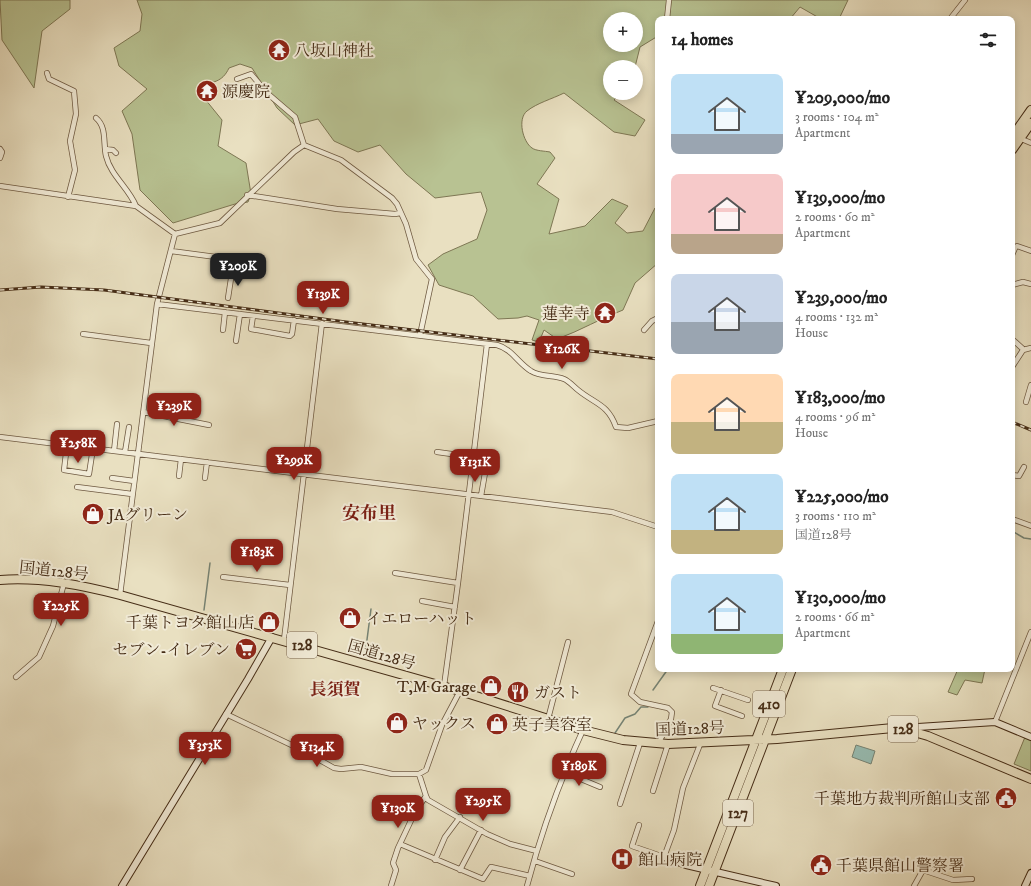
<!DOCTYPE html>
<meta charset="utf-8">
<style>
:root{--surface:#fff;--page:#f2f2f2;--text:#222;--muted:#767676;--accent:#8f2418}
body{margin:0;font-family:"IM FELL DW Pica","Noto Serif JP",serif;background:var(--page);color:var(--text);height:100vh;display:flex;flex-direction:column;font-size:15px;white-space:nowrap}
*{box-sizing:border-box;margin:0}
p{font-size:13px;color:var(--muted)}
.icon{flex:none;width:22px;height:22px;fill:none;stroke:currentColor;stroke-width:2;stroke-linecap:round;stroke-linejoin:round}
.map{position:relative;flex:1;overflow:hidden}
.panel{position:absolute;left:655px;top:16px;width:360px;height:656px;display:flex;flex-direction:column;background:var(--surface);border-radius:8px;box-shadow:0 2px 10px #0003}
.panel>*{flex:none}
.controls{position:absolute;left:603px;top:12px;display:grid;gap:8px}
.controls a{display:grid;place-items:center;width:40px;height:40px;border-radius:50%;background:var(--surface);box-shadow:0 2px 10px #0003;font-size:20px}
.price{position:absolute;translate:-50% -34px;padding:0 9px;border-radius:8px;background:var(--accent);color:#fff;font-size:13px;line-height:26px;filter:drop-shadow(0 1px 2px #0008)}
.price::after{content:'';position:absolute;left:50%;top:24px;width:12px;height:9px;margin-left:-6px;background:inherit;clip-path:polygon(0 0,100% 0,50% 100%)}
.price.selected{background:#222;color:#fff}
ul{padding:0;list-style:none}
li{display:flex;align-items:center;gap:12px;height:100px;padding:0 16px}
li span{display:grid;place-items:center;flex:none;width:112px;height:80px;border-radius:8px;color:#555}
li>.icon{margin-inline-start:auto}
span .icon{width:48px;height:48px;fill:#fffc;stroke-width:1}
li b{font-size:17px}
h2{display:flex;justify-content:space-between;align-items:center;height:48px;padding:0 16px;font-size:17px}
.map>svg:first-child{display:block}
.green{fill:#b8c292;stroke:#7e7754;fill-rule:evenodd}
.water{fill:#97bdb3;stroke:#768374}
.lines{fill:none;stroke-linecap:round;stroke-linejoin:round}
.stream{stroke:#768374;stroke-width:1.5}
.street-casing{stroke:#6e5941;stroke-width:6}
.secondary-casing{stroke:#452c16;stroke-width:8}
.highway-casing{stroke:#452c16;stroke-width:10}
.street{stroke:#f1ebd7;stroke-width:4.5}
.secondary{stroke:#f1ebd7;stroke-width:6}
.highway{stroke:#e9e0c1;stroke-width:8}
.rail-casing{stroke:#452c16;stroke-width:3}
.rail{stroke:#f1ebd7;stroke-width:1.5;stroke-dasharray:4.5;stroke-linecap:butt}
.labels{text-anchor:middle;stroke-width:4;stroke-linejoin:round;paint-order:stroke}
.shield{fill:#f1ebd7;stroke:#796550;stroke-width:1}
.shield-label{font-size:15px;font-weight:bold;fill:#452c16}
.poi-label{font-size:16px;fill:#452c16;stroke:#f1ebd7;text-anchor:start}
.street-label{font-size:16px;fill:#452c16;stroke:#f1ebd7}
.neighbourhood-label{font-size:17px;font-weight:bold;fill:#7a1f14;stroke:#f1ebd7}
.quarter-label{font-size:18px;font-weight:bold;fill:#7a1f14;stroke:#f1ebd7}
</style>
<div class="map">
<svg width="1031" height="886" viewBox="0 0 1031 886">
<rect width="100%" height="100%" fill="#e9e0c1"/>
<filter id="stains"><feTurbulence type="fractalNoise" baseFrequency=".005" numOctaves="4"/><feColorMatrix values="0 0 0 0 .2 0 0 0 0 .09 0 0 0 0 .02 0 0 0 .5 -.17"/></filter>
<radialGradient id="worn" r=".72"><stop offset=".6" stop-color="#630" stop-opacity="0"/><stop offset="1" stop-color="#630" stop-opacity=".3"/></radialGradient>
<path class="green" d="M0,0H70V9L42,31L34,88L2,40Z
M137,0H848L839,19H821L800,7L790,19H658V36L640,47L635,67H610V93H621L614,100L645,120L635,136L614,132L564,93C552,99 537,103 527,111C517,119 523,142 532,148C536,151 545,151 550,152L555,158L537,184L559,199L549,234L585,226L612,199L628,206L615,223L627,233L643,231L655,208L658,216V263L635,283L623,310C601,318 580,331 557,339L544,330L539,342L532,340L539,320L527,316L518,318L498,319L473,296L439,285L428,265L443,254L477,239L487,210L481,192L435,198L406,174L380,145L358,152L334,141L318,119L295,125L277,108L252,68L240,64L229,68C222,83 213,81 200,87L205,99L222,120L218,146L246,163L251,194L248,202L235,204L173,223L140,190L132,134L122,111L147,89L119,66L114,48L140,31L142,14ZM610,19H636V45H610Z
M958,669H985L982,683L965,680L957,695L948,692Z
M1025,737L1031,740V771L1014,764Z"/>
<path class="water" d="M856,745L875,751L871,764L852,757Z"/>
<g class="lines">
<path class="stream" d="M1012,531L1024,538L1031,539
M204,610L210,563
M365,655L371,609
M653,690L668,669
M615,733L625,718L635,714L641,707H648"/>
<g class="street-casing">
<path id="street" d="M667,19L669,0
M950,19L965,0
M47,73L49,79L74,91L76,114L70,141L75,170L68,197
M237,79L251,74L267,93L295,117L304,145
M96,118C107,127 103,143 106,156C111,176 128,187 136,206
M1019,138L1031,143
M0,149L2,152L0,158
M105,149L113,150L116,153
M0,186L136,206L175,234L220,223L294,152L304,145L341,160L392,198L397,204L406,224L416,259L432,279L420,335
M247,195L337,209L395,214L400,213
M171,251L231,259
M1012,255L1015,248L1017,246L1031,251
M1012,285L1023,282L1031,284
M228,298L232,272
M157,304L497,345C512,349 518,363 531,371C540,377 554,375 564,379C569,381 573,386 578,390C595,404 608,404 616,427L628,428L658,421
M253,316L251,329L290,336L292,334L294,320
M223,330L225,312
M644,330L652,321L658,318
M83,334L151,343
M1012,339L1023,349
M236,341L240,314
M1012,367L1023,350L1031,348
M1026,402L1031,385
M143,412L209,425
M0,437L612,512L658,527
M67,445L64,470L89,474L93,448
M114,451L117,424
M125,452L129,427
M437,452L473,457
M1012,475L1019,476L1024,467
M179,476L181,459
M112,478L134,481
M205,478L207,462
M77,487L132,494
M481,496L485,473
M1012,519L1031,526
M395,573L458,583
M223,577L290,585
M120,595L157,304L175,234
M422,601L455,607
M658,621L631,694L640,702L668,708L672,712L671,719L658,744
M284,640L322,323
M16,677L39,657L53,626L64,583
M444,686L458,583L487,344
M713,688L748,700
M721,690L715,706L742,716
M226,714L302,750L334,768L341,769L361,767L392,774H419L426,770L442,725L460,691
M548,719L568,642
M995,722L1031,632
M564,772L600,787
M653,791L668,744
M426,796L428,800L487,834L510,844L537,851
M620,804L640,743
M639,825L632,846L664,857L674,830L683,788L701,742
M400,844L483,879L491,867L530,876
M435,860L445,837L460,817
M535,861L572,874
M460,870L481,830
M391,886L396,870L393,863L398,848L415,812L426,796L419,774
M527,886C541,833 560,780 583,730
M914,886L923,870L953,880L972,879"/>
</g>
<g class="secondary-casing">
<path id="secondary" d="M907,730L918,727L995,722L1031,737
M664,857L686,865L776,886
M122,886L248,679L272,637
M1025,886L1031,873"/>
</g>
<g class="highway-casing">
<path id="highway" d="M1012,137L1031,110
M1012,150L1031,123
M0,580C41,577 81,585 120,595L460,691L583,730L623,740L668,744L777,739L893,728L907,730L928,736L1031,779
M700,886L783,669
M709,886L792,669"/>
</g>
<use href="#street" class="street"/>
<use href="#secondary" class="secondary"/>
<use href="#highway" class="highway"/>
<g class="rail-casing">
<path id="rail" d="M0,290L41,287L104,290L346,322L658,359
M1012,422L1031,430"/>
</g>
<use href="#rail" class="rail"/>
</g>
<defs>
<g id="temple-disc" transform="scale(1.15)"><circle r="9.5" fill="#8f2418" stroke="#f1ebd7"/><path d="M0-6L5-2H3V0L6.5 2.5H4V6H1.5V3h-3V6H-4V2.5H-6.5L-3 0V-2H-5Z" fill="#fff"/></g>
<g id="shop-disc" transform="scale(1.15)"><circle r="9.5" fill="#8f2418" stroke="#f1ebd7"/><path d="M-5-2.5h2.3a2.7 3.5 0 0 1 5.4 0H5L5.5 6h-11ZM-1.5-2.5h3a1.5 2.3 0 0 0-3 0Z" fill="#fff"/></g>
<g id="supermarket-disc" transform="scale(1.15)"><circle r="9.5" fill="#8f2418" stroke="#f1ebd7"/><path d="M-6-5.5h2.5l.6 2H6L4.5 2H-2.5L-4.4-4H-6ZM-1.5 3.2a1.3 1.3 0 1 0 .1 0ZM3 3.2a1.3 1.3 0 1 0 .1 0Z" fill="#fff"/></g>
<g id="restaurant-disc" transform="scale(1.15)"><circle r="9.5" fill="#8f2418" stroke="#f1ebd7"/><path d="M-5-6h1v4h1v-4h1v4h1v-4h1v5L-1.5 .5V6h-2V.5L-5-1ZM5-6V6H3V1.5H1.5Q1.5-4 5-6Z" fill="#fff"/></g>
<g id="civic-disc" transform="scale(1.15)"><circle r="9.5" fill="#8f2418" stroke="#f1ebd7"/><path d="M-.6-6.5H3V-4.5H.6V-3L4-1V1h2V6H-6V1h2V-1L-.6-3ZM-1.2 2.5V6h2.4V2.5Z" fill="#fff"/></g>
<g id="hospital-disc" transform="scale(1.15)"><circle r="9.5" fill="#8f2418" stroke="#f1ebd7"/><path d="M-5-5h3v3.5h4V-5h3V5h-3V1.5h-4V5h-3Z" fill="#fff"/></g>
</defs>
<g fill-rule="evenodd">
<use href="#temple-disc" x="279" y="50"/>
<use href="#temple-disc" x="207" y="91"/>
<use href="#temple-disc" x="605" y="313"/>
<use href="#shop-disc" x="93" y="514"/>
<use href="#shop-disc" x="350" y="618"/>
<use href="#shop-disc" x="269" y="622"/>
<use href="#supermarket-disc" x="246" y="649"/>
<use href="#shop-disc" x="491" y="686"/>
<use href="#restaurant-disc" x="518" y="692"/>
<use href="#shop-disc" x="397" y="723"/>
<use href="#shop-disc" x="497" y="724"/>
<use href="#civic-disc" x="1006" y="798"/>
<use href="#hospital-disc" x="622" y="859"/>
<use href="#civic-disc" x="821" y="865"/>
</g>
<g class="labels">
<g class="shield">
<rect x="287" y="632" width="30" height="26" rx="3"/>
<rect x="753" y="691" width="32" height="26" rx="3"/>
<rect x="888" y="716" width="30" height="26" rx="3"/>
<rect x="723" y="800" width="30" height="26" rx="3"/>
</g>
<g class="shield-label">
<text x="302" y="650">128</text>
<text x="769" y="709">410</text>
<text x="903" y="734">128</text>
<text x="738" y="818">127</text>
</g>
<g class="poi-label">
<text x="294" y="56">八坂山神社</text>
<text x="222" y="97">源慶院</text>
<text x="590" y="319" text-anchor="end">蓮幸寺</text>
<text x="108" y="520">JAグリーン</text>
<text x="366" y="624">イエローハット</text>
<text x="254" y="628" text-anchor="end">千葉トヨタ館山店</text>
<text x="230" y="655" text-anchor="end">セブン-イレブン</text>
<text x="476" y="692" text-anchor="end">T,M Garage</text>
<text x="534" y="698">ガスト</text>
<text x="412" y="729">ヤックス</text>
<text x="512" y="730">英子美容室</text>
<text x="990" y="804" text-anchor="end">千葉地方裁判所館山支部</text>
<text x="638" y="865">館山病院</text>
<text x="836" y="871">千葉県館山警察署</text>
</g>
<g class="street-label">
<text transform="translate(54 570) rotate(6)" y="6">国道128号</text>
<text transform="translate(382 654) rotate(16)" y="6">国道128号</text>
<text transform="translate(690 728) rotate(-2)" y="6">国道128号</text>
</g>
<g class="neighbourhood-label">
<text x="335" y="695">長須賀</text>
</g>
<g class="quarter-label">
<text x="369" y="519">安布里</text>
</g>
</g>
<rect width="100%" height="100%" filter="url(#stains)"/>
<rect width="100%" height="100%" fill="url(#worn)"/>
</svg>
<div class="controls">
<a>+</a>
<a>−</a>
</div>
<b class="price selected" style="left:238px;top:287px">¥209K</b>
<b class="price" style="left:323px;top:315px">¥139K</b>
<b class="price" style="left:562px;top:370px">¥126K</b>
<b class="price" style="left:174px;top:427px">¥239K</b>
<b class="price" style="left:78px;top:464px">¥258K</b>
<b class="price" style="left:294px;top:481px">¥299K</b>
<b class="price" style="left:475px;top:483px">¥131K</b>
<b class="price" style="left:257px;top:573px">¥183K</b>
<b class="price" style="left:61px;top:627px">¥225K</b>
<b class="price" style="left:205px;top:766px">¥353K</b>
<b class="price" style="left:317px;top:768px">¥134K</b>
<b class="price" style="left:579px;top:787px">¥189K</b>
<b class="price" style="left:483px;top:822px">¥295K</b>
<b class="price" style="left:398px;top:829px">¥130K</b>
<section class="panel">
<h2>14 homes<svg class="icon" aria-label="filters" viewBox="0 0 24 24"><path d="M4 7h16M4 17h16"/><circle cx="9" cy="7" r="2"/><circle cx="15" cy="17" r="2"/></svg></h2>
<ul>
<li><span style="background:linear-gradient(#bfe0f5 75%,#9aa5b1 0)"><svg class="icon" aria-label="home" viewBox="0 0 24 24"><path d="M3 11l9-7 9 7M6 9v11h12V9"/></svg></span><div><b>¥209,000/mo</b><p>3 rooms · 104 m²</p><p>Apartment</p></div></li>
<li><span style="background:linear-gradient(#f6c9c9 75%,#b9a48a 0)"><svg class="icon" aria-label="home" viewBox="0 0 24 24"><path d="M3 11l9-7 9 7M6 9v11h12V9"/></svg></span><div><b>¥139,000/mo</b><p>2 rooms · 60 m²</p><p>Apartment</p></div></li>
<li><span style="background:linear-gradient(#c9d6e8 60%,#9aa5b1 0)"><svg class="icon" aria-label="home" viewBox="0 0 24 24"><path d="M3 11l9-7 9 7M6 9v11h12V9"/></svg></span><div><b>¥239,000/mo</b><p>4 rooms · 132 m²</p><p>House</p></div></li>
<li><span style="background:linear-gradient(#ffd9b3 60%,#c2b280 0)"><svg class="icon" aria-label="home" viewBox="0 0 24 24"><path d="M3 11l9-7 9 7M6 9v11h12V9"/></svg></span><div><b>¥183,000/mo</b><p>4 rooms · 96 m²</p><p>House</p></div></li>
<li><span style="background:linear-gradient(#bfe0f5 70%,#c2b280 0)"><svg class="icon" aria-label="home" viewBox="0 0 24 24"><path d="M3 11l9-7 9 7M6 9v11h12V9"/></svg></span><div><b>¥225,000/mo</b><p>3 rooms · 110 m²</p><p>国道128号</p></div></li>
<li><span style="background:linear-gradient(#bfe0f5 75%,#8fb573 0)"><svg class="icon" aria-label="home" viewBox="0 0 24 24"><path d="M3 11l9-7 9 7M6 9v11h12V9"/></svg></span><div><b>¥130,000/mo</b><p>2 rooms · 66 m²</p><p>Apartment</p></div></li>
</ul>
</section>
</div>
